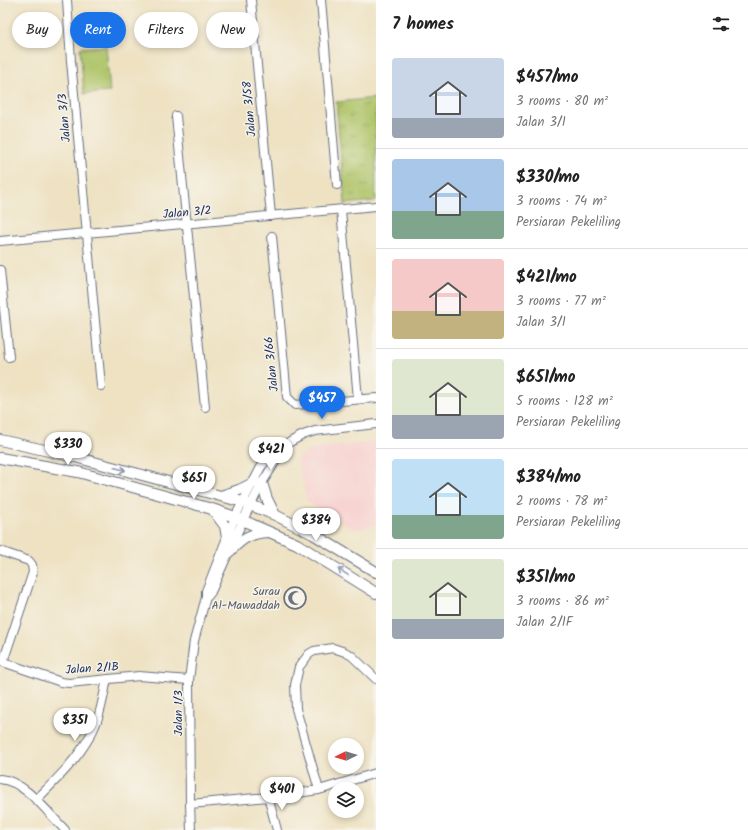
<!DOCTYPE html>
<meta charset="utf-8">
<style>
:root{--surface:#fff;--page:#f2f2f2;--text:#222;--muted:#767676;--line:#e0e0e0;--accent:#1a73e8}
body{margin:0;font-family:Kalam,sans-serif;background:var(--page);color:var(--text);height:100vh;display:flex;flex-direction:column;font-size:15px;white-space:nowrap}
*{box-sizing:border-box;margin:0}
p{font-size:13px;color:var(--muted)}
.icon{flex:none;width:22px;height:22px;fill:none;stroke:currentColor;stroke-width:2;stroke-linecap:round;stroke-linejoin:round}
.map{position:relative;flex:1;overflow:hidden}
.details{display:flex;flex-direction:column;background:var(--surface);width:372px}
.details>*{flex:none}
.guide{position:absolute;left:12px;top:12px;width:304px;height:36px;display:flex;gap:8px}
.needle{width:26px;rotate:265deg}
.controls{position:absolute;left:328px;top:738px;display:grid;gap:8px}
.controls a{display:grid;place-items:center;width:36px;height:36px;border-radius:50%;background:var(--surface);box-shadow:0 2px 6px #0003;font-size:20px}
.price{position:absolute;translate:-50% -34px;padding:0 9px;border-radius:14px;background:#fff;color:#222;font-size:13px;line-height:26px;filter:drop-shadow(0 1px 2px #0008)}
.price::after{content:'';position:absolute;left:50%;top:24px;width:12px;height:9px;margin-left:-6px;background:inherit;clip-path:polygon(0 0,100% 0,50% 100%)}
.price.selected{background:var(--accent);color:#fff}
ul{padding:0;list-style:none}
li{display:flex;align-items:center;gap:12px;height:100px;padding:0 16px}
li+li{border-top:1px solid var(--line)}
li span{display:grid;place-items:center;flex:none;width:112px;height:80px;border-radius:4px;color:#555}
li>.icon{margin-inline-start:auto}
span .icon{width:48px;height:48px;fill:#fffc;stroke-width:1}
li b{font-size:17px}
h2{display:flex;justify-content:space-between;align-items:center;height:48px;padding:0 16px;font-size:17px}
.pill{padding:0 14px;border-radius:18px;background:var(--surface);box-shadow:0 2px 6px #0003;font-size:14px;line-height:36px}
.pill.selected{background:var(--accent);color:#fff}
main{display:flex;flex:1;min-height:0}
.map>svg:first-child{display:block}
.built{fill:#f7d0cf}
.grass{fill:#afc469;stroke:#657a64}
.park{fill:url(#park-tufts);stroke:#657a64}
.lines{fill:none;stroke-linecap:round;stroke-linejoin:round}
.minor-casing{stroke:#656e81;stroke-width:10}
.major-casing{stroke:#656e81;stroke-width:12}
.minor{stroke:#fff;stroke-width:8}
.major{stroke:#fff;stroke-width:10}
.oneway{stroke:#8d97ae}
.labels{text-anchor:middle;stroke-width:3;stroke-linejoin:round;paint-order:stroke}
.street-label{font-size:12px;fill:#1b2f5e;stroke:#f7f3e8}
.worship-label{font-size:12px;fill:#5b616d;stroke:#f7f3e8;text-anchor:end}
</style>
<main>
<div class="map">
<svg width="376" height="830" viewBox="0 0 376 830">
<defs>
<pattern id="park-tufts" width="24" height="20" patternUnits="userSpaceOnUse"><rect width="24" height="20" fill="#afc469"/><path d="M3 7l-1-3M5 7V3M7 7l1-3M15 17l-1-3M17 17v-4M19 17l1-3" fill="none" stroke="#8ea05a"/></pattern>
</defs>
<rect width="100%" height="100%" fill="#f7f3e8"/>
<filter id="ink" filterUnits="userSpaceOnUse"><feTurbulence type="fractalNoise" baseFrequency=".025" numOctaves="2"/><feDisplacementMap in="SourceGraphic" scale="8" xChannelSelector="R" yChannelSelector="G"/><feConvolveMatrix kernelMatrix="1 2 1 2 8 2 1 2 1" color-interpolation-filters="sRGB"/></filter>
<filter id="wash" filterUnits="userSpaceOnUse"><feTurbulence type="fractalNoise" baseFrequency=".012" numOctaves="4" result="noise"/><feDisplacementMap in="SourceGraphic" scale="16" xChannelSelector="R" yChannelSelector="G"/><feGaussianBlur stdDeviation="0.9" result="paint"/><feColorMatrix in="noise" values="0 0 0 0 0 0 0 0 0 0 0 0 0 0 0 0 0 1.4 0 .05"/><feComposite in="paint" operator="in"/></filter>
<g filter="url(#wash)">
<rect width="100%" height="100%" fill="#eee2c3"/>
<path class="built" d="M376,441V524L356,530L307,502L297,458L310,450Z"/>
<path class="grass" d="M106,46L110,92L84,94L80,48Z"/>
<path class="park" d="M376,98V201L345,204L336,102Z"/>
</g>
<g filter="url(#ink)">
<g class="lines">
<g class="minor-casing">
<path id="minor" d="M67,0L71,61L101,386
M251,0L271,216
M321,0L337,185
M176,116L205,407
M341,210L358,399
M272,236L287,397L295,405L376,398
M0,241L376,206
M0,270L9,357
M0,551L29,561L32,565L33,572L3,662
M208,596L211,592L243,520L262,483L277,459L279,450
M0,661L61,682L69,683L139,676L189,680
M0,779C25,781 48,813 65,830
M319,790L296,709L295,685L299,667L309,654L314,651L333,648L345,652L352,656L376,679
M268,797L277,830
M36,800C56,780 76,761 90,736C100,719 103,698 107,679
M190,804L268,797L319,790L376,773
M191,830L190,804L189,680L194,641L206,597V591L235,517L261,467L270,456L290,442L303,435L315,431L376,424"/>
</g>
<g class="major-casing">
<path id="major" d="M0,440L75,457L243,502L275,515L313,534L376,572
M0,458L78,472L212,509L235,517L297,544L376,593
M262,483L267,499L275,515
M221,496L239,490L253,483
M213,510L225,526L227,538
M229,552C242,539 249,533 268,532"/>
</g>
<use href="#minor" class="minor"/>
<use href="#major" class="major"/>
</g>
<defs><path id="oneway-shaft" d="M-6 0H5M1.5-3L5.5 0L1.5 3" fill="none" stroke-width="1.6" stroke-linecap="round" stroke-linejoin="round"/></defs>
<g class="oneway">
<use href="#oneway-shaft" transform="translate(120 469) rotate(15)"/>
<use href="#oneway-shaft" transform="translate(343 572) rotate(-148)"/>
</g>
</g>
<defs>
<g id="mosque-ring" transform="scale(1.15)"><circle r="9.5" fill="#f7f3e8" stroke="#6b7280" stroke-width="1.5"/><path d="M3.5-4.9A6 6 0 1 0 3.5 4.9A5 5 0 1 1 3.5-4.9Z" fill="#6b7280"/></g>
</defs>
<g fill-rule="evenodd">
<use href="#mosque-ring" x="295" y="598"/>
</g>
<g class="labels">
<g class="street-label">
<text transform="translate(249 109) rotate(-95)" y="4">Jalan 3/58</text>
<text transform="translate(64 118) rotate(-95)" y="4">Jalan 3/3</text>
<text transform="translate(187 212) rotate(-5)" y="4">Jalan 3/2</text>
<text transform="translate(271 364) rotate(-96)" y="4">Jalan 3/66</text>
<text transform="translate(92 668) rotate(-4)" y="4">Jalan 2/1B</text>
<text transform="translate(178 713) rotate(-90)" y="4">Jalan 1/3</text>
</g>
<g class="worship-label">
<text x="280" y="595">Surau<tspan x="280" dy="14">Al-Mawaddah</tspan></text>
</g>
</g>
</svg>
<div class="controls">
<a><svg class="needle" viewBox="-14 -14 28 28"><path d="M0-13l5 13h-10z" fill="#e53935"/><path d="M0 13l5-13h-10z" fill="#767676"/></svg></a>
<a><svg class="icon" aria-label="layers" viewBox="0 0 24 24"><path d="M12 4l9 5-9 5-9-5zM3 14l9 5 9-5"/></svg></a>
</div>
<b class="price selected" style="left:322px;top:420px">$457</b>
<b class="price" style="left:68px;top:466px">$330</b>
<b class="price" style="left:271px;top:471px">$421</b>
<b class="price" style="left:194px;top:500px">$651</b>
<b class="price" style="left:316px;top:542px">$384</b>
<b class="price" style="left:75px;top:742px">$351</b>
<b class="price" style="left:282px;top:811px">$401</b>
<div class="guide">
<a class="pill">Buy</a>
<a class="pill selected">Rent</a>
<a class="pill">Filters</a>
<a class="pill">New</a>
</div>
</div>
<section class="details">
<h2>7 homes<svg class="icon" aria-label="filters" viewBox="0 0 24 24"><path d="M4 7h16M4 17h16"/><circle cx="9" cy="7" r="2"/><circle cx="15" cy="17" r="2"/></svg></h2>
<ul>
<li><span style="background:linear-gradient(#c9d6e8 75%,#9aa5b1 0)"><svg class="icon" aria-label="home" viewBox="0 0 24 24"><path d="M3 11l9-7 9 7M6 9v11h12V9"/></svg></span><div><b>$457/mo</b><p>3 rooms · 80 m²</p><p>Jalan 3/1</p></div></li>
<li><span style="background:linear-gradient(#a9c7e8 65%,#7fa58c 0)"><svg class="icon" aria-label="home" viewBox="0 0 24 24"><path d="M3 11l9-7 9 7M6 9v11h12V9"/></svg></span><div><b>$330/mo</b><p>3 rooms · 74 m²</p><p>Persiaran Pekeliling</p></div></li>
<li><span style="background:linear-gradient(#f6c9c9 65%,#c2b280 0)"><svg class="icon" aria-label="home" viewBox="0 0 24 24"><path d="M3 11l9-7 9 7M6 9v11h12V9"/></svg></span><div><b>$421/mo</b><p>3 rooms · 77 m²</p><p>Jalan 3/1</p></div></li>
<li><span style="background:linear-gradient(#dfe7d0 70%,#9aa5b1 0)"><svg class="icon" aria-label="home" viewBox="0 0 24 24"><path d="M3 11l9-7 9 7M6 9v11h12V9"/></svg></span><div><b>$651/mo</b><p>5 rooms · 128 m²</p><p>Persiaran Pekeliling</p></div></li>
<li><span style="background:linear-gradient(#bfe0f5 70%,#7fa58c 0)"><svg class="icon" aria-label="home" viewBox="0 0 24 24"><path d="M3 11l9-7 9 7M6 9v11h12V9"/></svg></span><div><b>$384/mo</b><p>2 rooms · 78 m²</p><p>Persiaran Pekeliling</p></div></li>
<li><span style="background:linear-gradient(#dfe7d0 75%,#9aa5b1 0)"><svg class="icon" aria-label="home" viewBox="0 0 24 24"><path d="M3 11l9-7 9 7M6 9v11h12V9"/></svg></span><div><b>$351/mo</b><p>3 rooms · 86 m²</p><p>Jalan 2/1F</p></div></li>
</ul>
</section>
</main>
